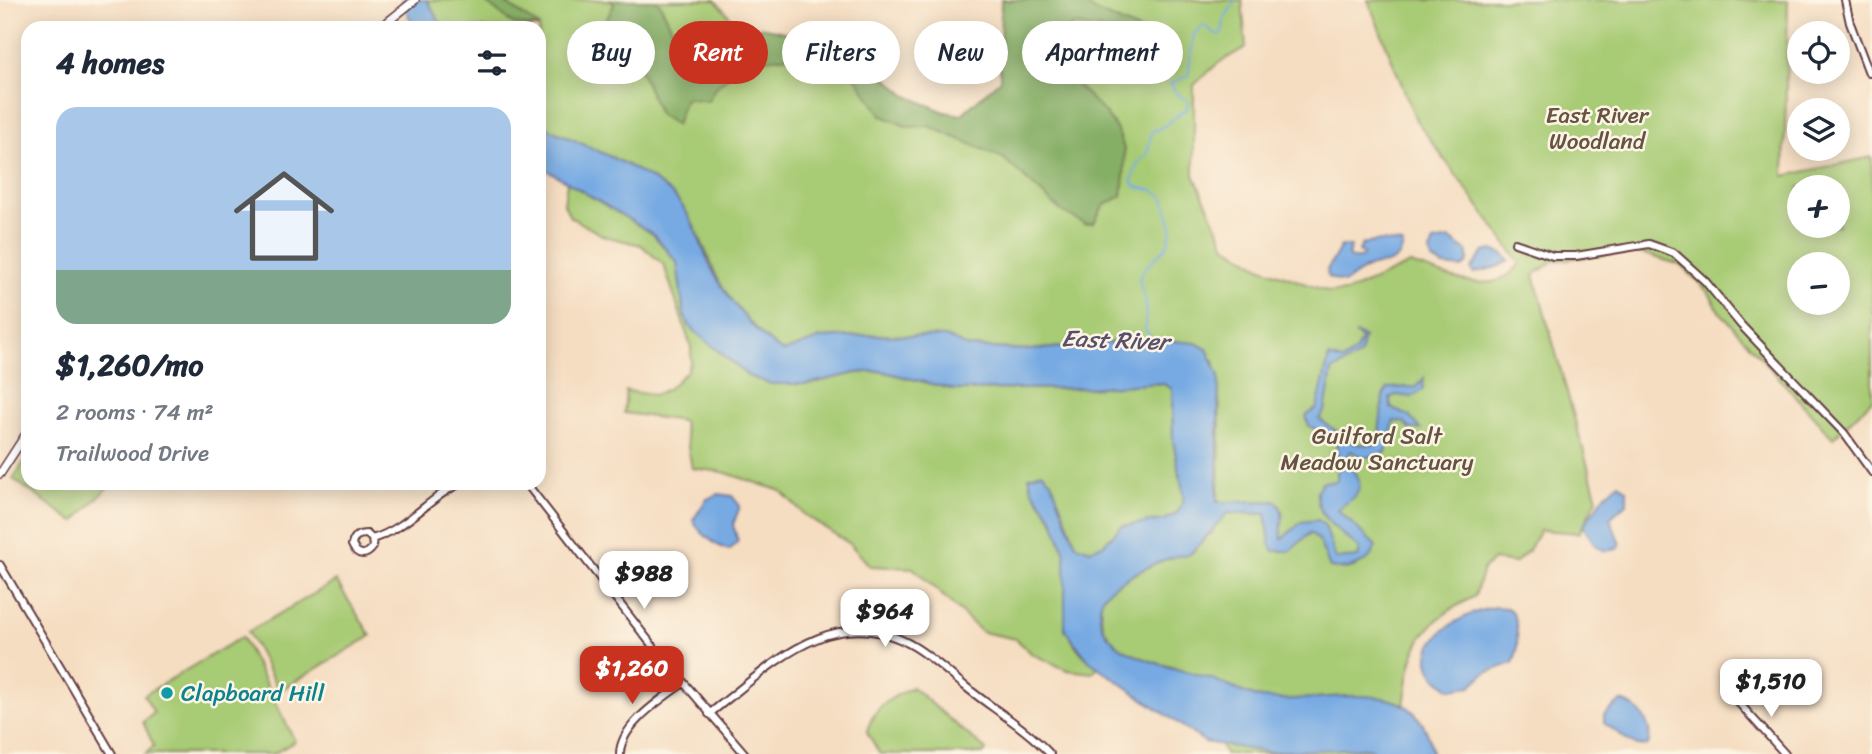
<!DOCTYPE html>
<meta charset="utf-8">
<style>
:root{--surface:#fff;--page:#f2f2f3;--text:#1f2937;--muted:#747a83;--line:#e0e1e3;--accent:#c8321e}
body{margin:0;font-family:Sriracha,sans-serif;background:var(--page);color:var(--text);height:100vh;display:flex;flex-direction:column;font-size:26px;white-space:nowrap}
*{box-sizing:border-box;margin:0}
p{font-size:23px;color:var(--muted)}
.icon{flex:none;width:38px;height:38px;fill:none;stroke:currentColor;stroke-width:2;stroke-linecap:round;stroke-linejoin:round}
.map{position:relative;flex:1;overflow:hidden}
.drawer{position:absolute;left:21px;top:21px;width:525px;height:469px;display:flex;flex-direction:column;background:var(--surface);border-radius:21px;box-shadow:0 4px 18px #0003}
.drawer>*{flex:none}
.guide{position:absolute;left:567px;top:21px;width:665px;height:63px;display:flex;gap:14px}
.controls{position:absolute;left:1787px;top:21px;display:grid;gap:14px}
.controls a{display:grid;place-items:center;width:63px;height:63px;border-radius:50%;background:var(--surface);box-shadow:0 4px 18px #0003;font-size:35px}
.price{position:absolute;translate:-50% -60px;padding:0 16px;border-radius:14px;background:#fff;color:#222;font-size:23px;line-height:46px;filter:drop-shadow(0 2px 4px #0008)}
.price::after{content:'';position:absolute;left:50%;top:42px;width:21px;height:16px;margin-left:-10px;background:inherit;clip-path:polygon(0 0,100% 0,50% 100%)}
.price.selected{background:var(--accent);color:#fff}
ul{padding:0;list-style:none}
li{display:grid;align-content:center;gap:14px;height:371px;padding:0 35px}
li+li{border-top:2px solid var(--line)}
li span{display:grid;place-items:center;height:217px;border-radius:21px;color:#555}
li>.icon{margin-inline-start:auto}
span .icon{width:126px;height:126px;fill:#fffc;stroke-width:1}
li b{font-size:30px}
h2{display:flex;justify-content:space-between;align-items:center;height:84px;padding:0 35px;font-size:30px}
.chip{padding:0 24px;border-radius:32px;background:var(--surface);box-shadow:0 4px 18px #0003;font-size:24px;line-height:63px}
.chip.selected{background:var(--accent);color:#fff}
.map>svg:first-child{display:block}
.green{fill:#a8cb74;stroke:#797550;stroke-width:2;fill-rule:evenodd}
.forest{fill:#86af66;stroke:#686748;stroke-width:2}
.water{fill:#77aae3;stroke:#606487;stroke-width:2}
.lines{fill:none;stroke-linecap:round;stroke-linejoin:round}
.stream{stroke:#77aae3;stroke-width:2}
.minor-casing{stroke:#643c42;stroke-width:10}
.tertiary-casing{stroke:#643c42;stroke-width:10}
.minor{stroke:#fff;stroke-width:6}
.tertiary{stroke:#fff;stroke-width:7}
.culture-dot{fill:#0f9aa8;stroke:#fcf5e5;stroke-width:2.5}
.labels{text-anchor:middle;stroke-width:5;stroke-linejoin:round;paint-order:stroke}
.park-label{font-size:23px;fill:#665341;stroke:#fcf5e5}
.culture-label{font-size:23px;fill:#0d838f;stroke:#fcf5e5;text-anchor:start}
.water-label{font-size:24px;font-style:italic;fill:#5a506b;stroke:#fcf5e5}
</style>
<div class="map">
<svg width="1872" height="754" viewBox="0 0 1872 754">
<rect width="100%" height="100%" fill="#fcf5e5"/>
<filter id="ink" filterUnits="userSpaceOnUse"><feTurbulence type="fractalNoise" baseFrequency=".0143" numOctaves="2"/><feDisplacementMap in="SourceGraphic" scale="14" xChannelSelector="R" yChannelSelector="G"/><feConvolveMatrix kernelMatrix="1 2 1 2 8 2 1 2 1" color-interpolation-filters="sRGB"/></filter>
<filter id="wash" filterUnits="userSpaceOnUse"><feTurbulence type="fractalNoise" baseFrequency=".00686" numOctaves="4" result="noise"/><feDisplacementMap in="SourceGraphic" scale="28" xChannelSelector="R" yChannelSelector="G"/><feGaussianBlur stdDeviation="1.57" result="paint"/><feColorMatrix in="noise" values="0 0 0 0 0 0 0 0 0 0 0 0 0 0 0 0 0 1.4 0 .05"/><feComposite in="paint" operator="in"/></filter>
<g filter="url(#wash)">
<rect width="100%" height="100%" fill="#f5ddc1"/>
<path class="green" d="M427,0H715L748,37L760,27L818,39L864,59L907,96L944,112L961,115L1000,80L1001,0H1242L1246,47L1217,64L1194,85V175L1226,246L1262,268L1329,292H1347L1410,264C1445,273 1494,302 1520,263L1416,120L1368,0H1788L1784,176L1872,157V400L1833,438L1719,311L1709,293L1681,265L1634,251L1553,261L1534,275L1597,499L1579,533L1540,530L1529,550L1515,563L1494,560L1483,569L1475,596C1418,625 1412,644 1404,706C1421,719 1430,732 1432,754H1225L1190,672C1159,663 1103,655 1101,615C1100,608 1100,600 1105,594C1119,578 1190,547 1213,533L1217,515C1219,466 1224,406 1214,360L1151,339L1031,350L968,347L945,337L875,335L821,338L783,352C761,338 728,301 717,277C704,249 695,220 674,197C649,169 575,142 539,124V28H443ZM1799,187H1838V226H1799ZM1799,264H1838V303H1799Z
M567,182L653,234L677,262L684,315L690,327L748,376L808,384L856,373L881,371L955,390L1087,388L1162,383L1172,389L1173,441L1183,491V503L1177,514L1164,520L1122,526L1103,545L1091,550L1076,545L1051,481L1032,489C1046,509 1063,531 1065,556C1071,604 1050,634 1098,667L1092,673L1067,670L1032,654L1016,639L982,632L913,568L870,566L850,544L805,515L781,491L723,472L692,468L683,421L624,413L626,391L654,395L668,389L686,372L691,362V347L664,265L641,245L604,236L570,217L564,204Z
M28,456V483H112L74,522L13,479Z
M336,581L371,636L279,691L248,632Z
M242,637L295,741L273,754H145L154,746L143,722L154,713L144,695Z
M912,687L986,750L983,754H880L867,732C873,706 890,699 912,687Z"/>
<path class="forest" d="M483,0H501L540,27L513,24Z
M610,0H654L660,4L695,75C730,70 735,48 760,27L818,39L864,59L907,96L944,112L961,115L1000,80L1001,0H1081L1093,10L1155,37L1074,25L1047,41C1058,85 1112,101 1123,146C1127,161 1123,181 1122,196L1103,206L1094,223L1085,224L1060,210L1003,158L929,126L908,127L882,116L851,71L808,54L746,61L715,88L708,101L685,98L676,125L659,114L622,26L605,23L614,4Z"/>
<path class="water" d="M402,0H427L443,28H414Z
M539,124C577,143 643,167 673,195C697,219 701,253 718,280C734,306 758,336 783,352L821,338L875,335L945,337L968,347L1031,350L1151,339L1196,343L1207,349L1219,375L1217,502L1276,501C1288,513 1279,525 1282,539L1301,522L1318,520L1325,526L1336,559L1358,557L1360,549C1342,532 1315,519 1317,491L1322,482L1337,481L1338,449L1334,438L1309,426L1306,416L1317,408L1329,357L1342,361L1356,351L1361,339L1355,334L1364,337L1360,355L1332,371L1325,411L1319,419L1355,444L1378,445L1383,396L1388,388L1417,387L1424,378L1423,390L1412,397L1396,395L1390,398L1391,408L1409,416L1421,429H1410L1404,422L1394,421L1386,452C1374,458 1362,459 1351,451L1347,456C1348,470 1368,480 1355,496C1349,502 1343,504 1338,510L1376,546C1371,564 1347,572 1330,568L1318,539L1310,533L1290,551H1274L1270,544L1266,514L1228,513C1213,527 1204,541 1189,555C1172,553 1117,580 1105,594C1100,600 1100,608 1100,615C1103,659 1178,667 1212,679C1228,685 1245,695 1262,698C1303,704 1361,687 1400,703C1420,712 1430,733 1432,754H1380L1367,748L1266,752L1205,742L1089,661L1065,630V554L1053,519L1032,489L1029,476L1042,472L1051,481L1076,545L1090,550L1103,545L1122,526L1164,520L1176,514L1183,503V491L1173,441L1172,389L1162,383L1087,388L955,390L881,371L856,373L808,384H771L748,376L690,327L684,315L677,262L653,234L539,165Z
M1450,239L1468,252V262L1462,268L1444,266L1432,260L1430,251L1434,242Z
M1382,241L1403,244C1401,267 1382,262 1369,267C1360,271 1352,278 1344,283L1328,277L1327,270L1341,246L1351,247L1348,254L1350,258H1361L1364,254L1359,251L1362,244Z
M1492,250L1505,255L1509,261L1497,267L1473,273L1471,269L1484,252Z
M1619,483L1627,490V503L1610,518L1620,544L1617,549L1605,551L1595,545L1583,526L1606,494Z
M719,494L732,496L740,506L733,525L738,541L730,550C718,548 697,531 693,520L707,499Z
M1495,607L1507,608C1520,615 1519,651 1513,663L1485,673L1471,686L1450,689C1395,653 1455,614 1495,607Z
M1621,701C1640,706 1654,726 1648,745L1636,746L1604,723V715Z"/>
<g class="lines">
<path class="stream" d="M1152,341L1145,328L1146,303L1139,279L1144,269L1167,246L1172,227L1164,198L1153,190L1136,187L1132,181C1135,169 1137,161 1147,154L1152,131C1169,127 1173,116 1187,109L1188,101L1177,94L1170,84L1188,76L1194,34L1204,25L1216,35L1222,34L1224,20L1235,0"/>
</g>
</g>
<g filter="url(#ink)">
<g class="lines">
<g class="minor-casing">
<path id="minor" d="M1845,0L1850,23L1869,73
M1515,243L1553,256H1576L1649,244L1674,253L1705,281L1741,325L1844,433L1872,472
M526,483L655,649L745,754
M372,539L373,547C366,557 357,556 352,545C354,536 358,534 367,534L372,539C409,528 432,494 462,483
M0,565L112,754
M1738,702L1785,754
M709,714C770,667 833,598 915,647C933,658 950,674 966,687C993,709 1026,728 1050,754
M620,754C620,725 662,699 683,683"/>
</g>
<g class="tertiary-casing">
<path id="tertiary" d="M380,28L415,0
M0,474L28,431"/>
</g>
<use href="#minor" class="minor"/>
<use href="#tertiary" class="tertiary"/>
</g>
</g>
<circle class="culture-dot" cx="167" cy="693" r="7"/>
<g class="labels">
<g class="park-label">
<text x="1597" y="123">East River<tspan x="1597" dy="26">Woodland</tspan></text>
<text x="1377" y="444">Guilford Salt<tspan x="1377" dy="26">Meadow Sanctuary</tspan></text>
</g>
<g class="culture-label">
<text x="181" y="701">Clapboard Hill</text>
</g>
<g class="water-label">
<text transform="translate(1115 340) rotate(2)" y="8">East River</text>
</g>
</g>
</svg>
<div class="controls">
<a><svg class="icon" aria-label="locate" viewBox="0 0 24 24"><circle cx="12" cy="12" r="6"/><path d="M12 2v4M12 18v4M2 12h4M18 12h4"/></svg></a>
<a><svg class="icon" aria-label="layers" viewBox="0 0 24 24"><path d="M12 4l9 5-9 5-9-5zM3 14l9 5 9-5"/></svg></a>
<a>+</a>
<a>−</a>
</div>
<b class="price" style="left:644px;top:611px">$988</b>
<b class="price" style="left:885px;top:649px">$964</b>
<b class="price selected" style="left:632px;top:706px">$1,260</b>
<b class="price" style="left:1771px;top:719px">$1,510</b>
<div class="guide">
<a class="chip">Buy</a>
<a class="chip selected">Rent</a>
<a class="chip">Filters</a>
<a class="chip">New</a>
<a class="chip">Apartment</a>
</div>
<section class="drawer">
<h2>4 homes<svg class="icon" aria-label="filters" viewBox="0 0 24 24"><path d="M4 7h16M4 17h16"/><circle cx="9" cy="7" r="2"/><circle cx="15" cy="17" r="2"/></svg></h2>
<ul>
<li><span style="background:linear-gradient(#a9c7e8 75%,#7fa58c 0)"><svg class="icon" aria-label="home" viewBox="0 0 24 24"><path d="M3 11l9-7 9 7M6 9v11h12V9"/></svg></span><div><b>$1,260/mo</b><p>2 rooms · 74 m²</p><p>Trailwood Drive</p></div></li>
</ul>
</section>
</div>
